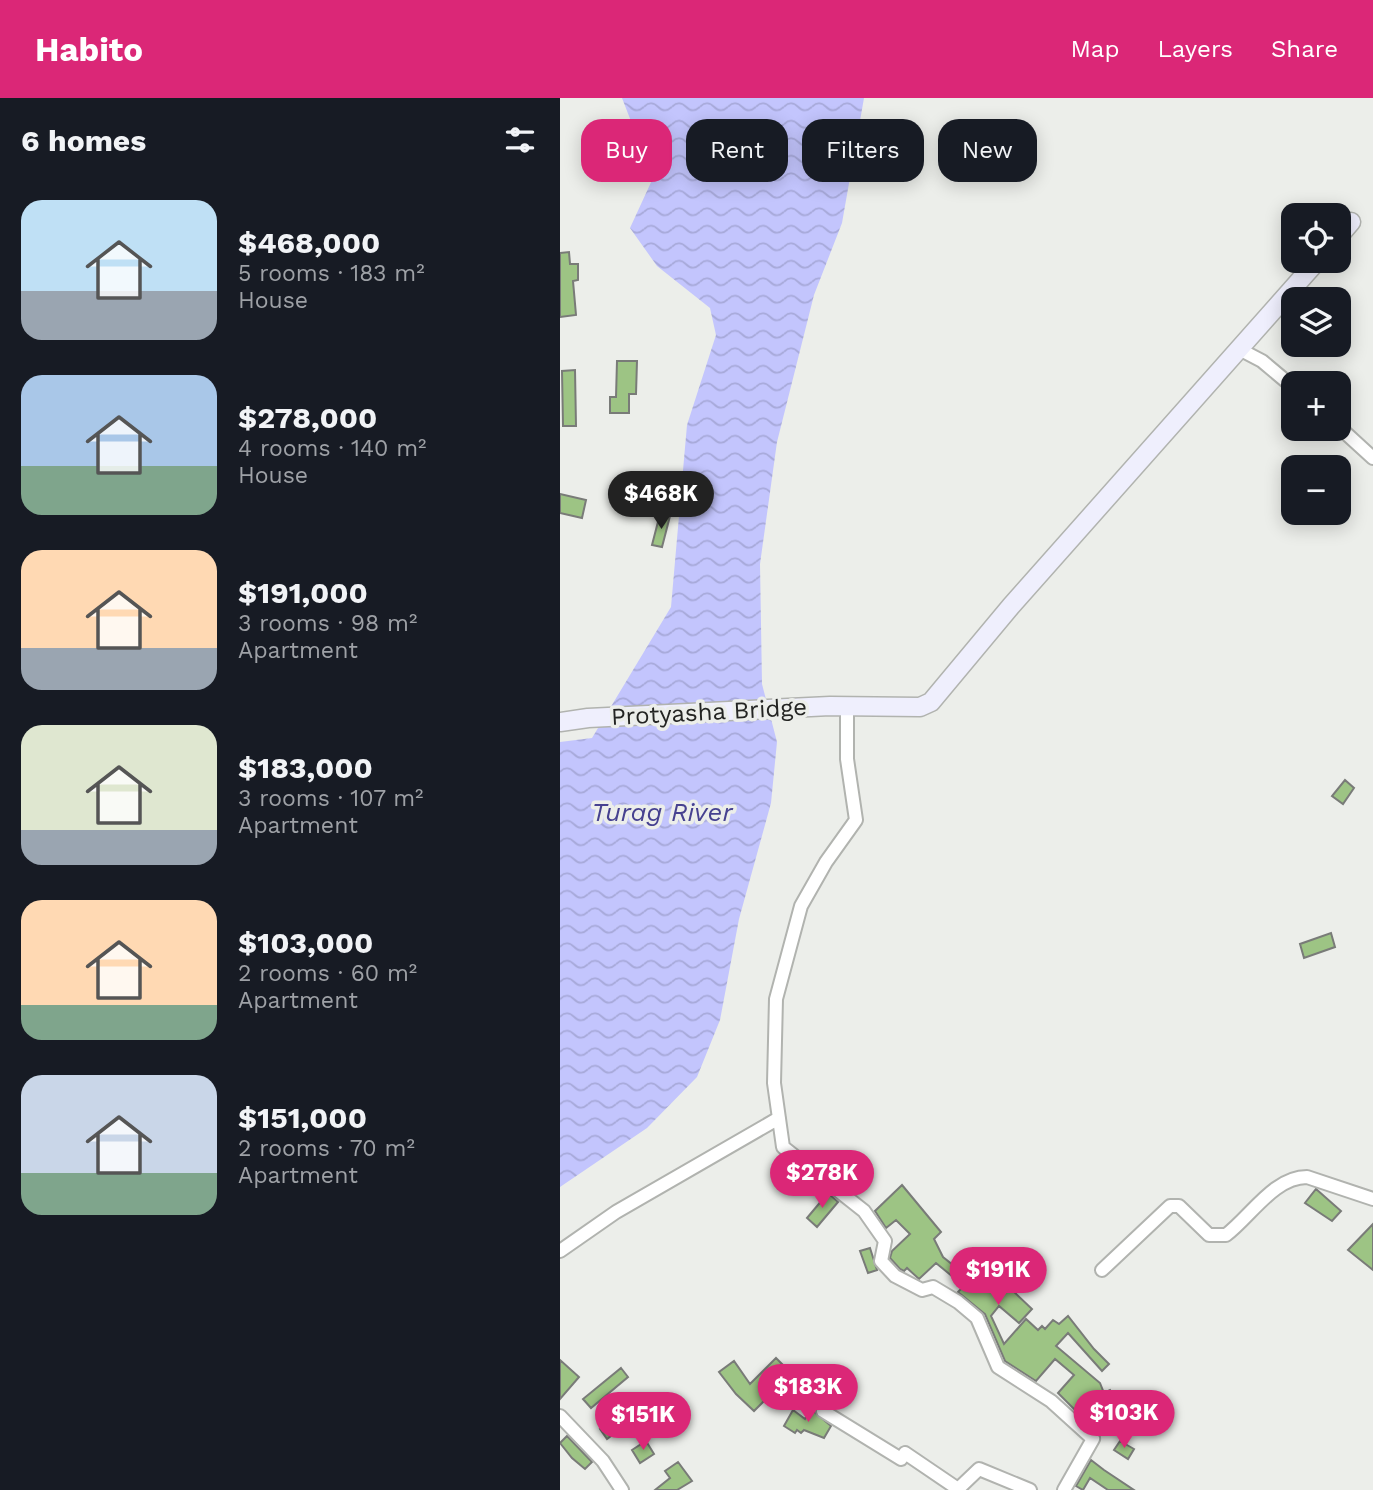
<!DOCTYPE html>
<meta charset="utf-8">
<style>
:root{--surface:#171b24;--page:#242831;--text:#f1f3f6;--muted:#9ea1a6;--accent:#db2777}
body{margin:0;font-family:"Work Sans",sans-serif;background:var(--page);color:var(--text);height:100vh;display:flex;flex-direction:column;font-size:26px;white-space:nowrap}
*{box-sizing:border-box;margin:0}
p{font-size:23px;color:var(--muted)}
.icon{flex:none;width:38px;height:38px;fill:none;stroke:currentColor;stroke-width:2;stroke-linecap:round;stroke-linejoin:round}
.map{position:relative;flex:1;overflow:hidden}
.details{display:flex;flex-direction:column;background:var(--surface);width:560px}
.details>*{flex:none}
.banner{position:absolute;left:21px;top:21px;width:665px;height:63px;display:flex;gap:14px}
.buttons{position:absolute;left:721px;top:105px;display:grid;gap:14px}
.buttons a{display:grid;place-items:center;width:70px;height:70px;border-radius:14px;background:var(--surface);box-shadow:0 4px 18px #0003;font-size:35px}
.price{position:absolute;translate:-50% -60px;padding:0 16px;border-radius:24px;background:var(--accent);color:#fff;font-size:23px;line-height:46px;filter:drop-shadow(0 2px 4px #0008)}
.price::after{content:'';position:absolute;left:50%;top:42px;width:21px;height:16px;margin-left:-10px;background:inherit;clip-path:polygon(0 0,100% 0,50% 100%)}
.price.current{background:#222;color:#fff}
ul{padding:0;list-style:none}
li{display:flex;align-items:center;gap:21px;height:175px;padding:0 21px}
li span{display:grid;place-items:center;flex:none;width:196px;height:140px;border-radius:21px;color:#555}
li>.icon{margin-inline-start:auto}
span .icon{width:84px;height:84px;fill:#fffc;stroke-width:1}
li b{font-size:30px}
h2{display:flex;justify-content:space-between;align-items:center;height:84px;padding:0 21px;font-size:30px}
.chip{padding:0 24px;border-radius:21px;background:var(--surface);box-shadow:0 4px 18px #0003;font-size:24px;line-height:63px}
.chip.current{background:var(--accent);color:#fff}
header{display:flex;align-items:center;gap:42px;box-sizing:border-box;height:98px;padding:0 35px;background:var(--accent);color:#fff}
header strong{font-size:33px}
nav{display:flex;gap:38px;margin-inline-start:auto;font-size:24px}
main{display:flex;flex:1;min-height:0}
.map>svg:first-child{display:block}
.water{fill:url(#water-waves)}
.building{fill:#9dc484;stroke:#797b78;stroke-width:2}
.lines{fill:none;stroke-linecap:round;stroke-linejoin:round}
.street-casing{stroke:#b1b3af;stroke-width:16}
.secondary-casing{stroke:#b1b3af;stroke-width:21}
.street{stroke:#fff;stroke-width:12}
.secondary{stroke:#efeffd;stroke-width:18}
.labels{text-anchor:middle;stroke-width:7;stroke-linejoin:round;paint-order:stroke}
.street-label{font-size:24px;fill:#232422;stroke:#eceeea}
.water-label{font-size:26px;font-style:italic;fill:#464190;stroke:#eceeea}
</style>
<header>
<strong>Habito</strong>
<nav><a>Map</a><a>Layers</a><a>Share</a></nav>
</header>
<main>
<section class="details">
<h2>6 homes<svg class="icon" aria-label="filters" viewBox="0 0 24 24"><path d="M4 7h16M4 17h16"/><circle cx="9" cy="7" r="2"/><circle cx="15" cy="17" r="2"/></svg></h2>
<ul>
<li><span style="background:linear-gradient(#bfe0f5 65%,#9aa5b1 0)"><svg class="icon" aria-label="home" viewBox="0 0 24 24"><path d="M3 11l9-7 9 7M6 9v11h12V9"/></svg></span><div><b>$468,000</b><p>5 rooms · 183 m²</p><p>House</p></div></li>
<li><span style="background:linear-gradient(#a9c7e8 65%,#7fa58c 0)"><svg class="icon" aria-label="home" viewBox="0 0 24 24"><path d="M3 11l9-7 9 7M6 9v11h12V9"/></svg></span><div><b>$278,000</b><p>4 rooms · 140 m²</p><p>House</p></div></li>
<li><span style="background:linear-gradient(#ffd9b3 70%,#9aa5b1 0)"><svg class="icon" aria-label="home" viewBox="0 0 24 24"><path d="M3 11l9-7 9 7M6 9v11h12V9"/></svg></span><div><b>$191,000</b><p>3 rooms · 98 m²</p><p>Apartment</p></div></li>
<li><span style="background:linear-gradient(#dfe7d0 75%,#9aa5b1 0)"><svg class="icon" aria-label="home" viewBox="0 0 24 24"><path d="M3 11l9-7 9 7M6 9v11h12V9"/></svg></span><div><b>$183,000</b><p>3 rooms · 107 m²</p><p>Apartment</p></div></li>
<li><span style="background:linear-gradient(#ffd9b3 75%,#7fa58c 0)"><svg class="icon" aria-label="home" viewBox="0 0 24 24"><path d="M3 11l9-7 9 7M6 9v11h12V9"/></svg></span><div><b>$103,000</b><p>2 rooms · 60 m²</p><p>Apartment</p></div></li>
<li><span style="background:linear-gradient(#c9d6e8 70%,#7fa58c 0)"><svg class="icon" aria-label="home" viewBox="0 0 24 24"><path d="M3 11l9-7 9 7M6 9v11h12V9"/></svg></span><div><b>$151,000</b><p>2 rooms · 70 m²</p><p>Apartment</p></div></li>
</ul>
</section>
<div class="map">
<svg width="813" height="1392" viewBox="0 0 813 1392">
<defs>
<pattern id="water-waves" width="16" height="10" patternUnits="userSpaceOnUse" patternTransform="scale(1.75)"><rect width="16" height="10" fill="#c3c5fd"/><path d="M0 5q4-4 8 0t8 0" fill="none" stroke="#a7a9d9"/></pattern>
</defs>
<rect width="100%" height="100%" fill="#eceeea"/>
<path class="water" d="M62,0H304L282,125L254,197L217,344L200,466L202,586L217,644L211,705L179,821L160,922L137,979L87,1030L0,1089V644L32,640L111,509L127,327L156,237L150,210L97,168L70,130L93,80Z"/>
<path class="building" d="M9,154L10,166H18V182L13,183L16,217L0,219V155Z
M57,263H77L76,296H69V315H50V299H56Z
M15,272L16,328H3L2,273Z
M0,396L26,402L22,420L0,415Z
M100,416L110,418L102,449L92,447Z
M785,682L794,690L783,706L772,698Z
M771,835L775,849L744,860L740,846Z
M342,1087L381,1134L374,1141L383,1159L398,1171L401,1167L405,1170L419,1155L455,1183L451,1188L452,1192L472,1211L459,1225L439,1208L431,1218L444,1246L466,1221L478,1232L482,1228L485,1231L493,1222L499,1226L508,1218L534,1251L549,1266L542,1273L508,1235L496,1248L540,1285L544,1295L550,1292L557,1304L537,1315L528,1325L498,1295L514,1277L495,1261L476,1283L445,1263L425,1216L398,1194L404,1188L376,1165L359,1181L347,1170L344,1173L340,1171L330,1160L332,1153L350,1136L336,1122L326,1130L315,1113Z
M756,1091L781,1113L772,1123L745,1105Z
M268,1095L278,1104L257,1129L247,1120Z
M813,1126V1172L788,1152Z
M310,1150L317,1172L308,1175L300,1153Z
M216,1260L235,1279L251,1269L260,1277L258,1280L278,1298L271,1307L245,1285L227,1305L220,1299L217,1304L209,1298L194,1313L176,1296L159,1274L174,1263L190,1286Z
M0,1262L19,1279L0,1301Z
M61,1270L68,1279L31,1310L23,1301Z
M251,1311L271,1328L264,1340L244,1332L241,1335L237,1332L235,1335L224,1328L233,1312L245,1321Z
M52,1321L60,1331L47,1341L40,1331Z
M7,1338L32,1364L25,1371L12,1360L0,1345Z
M86,1343L94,1356L80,1365L72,1352Z
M560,1343L574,1351L568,1361L554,1352Z
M531,1362L544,1372L574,1392H548L530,1380L523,1392L516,1388Z
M118,1364L132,1383L117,1392H95L110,1380L105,1373Z"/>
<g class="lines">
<g class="street-casing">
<path id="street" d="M679,251L702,263L733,289
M779,329L813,360
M287,608V661L296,722L266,764L241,808L216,901L214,985L223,1049L304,1113L325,1143L321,1163L335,1178L362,1192L373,1189L398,1204L417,1220L438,1269L491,1303L533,1341L504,1392
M0,1153L56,1114L219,1020
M542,1172L610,1108H619L649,1137H666C691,1118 714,1079 747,1079L813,1101
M263,1313L341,1361L345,1355L398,1391L419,1371L470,1392
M0,1318L43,1363L62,1392"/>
</g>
<g class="secondary-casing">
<path id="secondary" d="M779,138L791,124
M0,624L28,620L270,608L360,609L371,604L451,508L757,163"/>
</g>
<use href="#street" class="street"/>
<use href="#secondary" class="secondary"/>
</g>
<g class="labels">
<g class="street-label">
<text transform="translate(149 614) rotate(-3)" y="8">Protyasha Bridge</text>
</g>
<g class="water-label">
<text x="102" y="723">Turag River</text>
</g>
</g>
</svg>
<div class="buttons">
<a><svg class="icon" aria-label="locate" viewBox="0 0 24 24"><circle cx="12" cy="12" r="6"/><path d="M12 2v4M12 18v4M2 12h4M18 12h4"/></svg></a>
<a><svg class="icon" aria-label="layers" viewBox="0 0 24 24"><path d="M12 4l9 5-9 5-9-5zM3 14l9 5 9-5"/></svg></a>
<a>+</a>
<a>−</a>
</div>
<b class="price current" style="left:101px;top:433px">$468K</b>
<b class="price" style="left:262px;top:1112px">$278K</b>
<b class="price" style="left:438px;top:1209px">$191K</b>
<b class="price" style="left:248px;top:1326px">$183K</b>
<b class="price" style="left:564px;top:1352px">$103K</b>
<b class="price" style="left:83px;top:1354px">$151K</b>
<div class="banner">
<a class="chip current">Buy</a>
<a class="chip">Rent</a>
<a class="chip">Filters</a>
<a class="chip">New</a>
</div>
</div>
</main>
